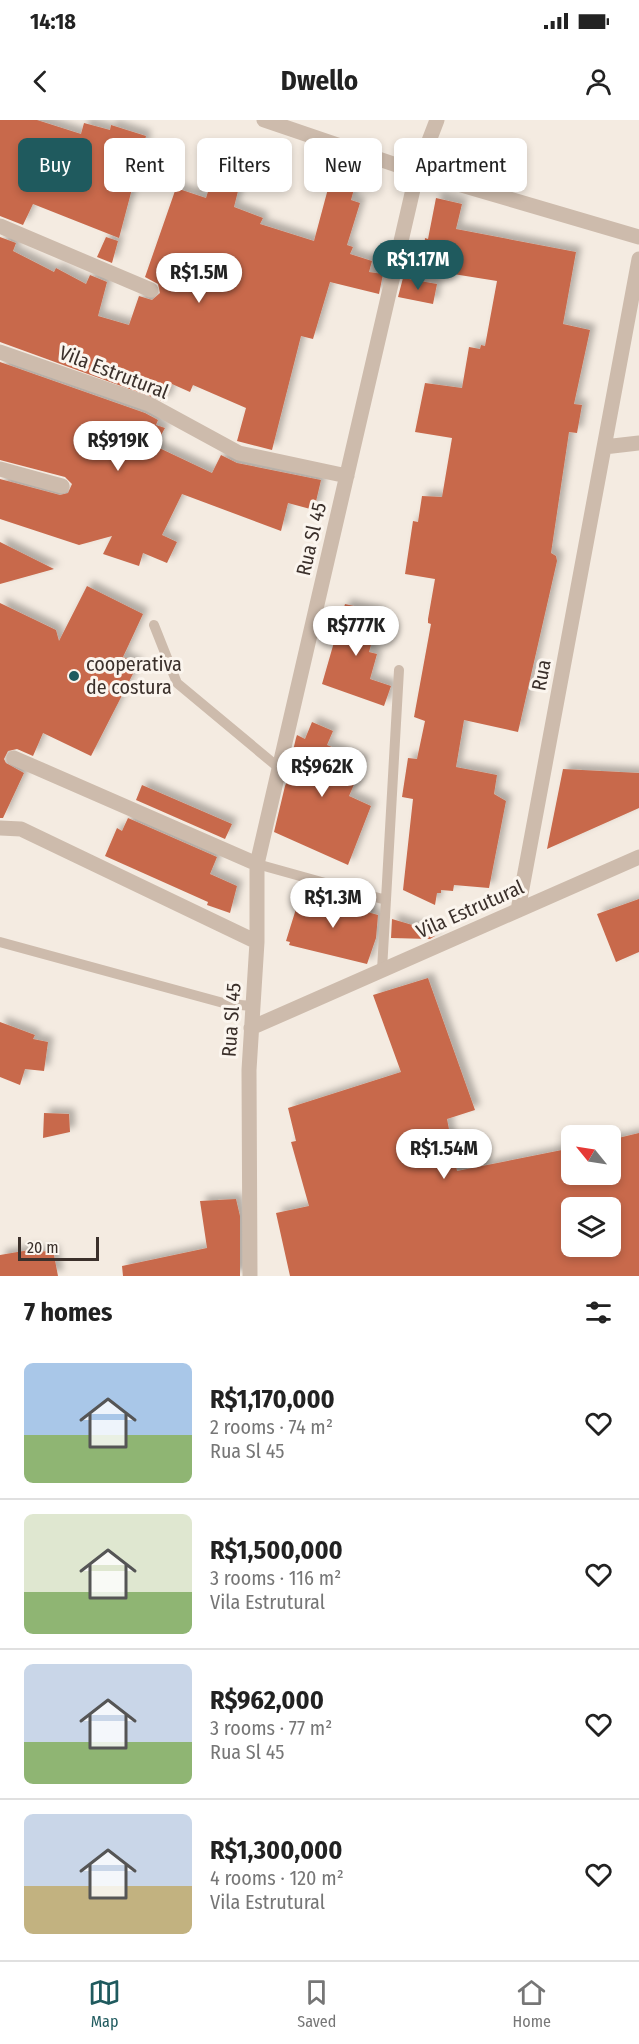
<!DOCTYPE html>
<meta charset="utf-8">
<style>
:root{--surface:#fff;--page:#f6f6f6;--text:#222;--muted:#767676;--line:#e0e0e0;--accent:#1f5a5e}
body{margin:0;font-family:"Fira Sans Condensed",sans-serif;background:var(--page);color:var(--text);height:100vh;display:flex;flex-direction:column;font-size:22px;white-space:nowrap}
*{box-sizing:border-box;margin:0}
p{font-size:20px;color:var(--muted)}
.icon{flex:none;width:33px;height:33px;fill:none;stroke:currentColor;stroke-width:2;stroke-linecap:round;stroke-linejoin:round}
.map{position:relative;height:1156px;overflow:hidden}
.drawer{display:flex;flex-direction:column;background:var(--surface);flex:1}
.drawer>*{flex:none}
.top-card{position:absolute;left:18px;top:18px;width:603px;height:54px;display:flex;gap:12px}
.needle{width:39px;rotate:300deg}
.fabs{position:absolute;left:561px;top:1005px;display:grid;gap:12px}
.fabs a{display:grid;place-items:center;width:60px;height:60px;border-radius:9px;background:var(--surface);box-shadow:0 3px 9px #0003;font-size:30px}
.scale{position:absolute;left:18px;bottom:15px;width:81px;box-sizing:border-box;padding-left:6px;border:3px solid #3b302b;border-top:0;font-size:16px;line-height:21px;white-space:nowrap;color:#3b302b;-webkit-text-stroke:4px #fbf5ee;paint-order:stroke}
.price{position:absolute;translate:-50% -51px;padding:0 14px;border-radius:21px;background:#fff;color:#222;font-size:20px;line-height:39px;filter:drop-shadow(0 2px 3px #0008)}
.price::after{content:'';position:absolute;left:50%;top:36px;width:18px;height:14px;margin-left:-9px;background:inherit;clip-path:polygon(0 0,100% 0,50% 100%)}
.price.active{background:var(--accent);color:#fff}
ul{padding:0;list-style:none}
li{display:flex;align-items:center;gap:18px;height:150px;padding:0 24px}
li+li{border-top:2px solid var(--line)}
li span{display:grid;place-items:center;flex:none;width:168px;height:120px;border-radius:9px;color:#555}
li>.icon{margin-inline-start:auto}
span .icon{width:72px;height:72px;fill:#fffc;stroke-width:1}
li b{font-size:26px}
h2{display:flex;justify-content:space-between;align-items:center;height:72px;padding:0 24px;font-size:26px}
.pill{padding:0 21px;border-radius:9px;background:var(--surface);box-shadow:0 3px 9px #0003;font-size:21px;line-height:54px}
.pill.active{background:var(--accent);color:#fff}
.status{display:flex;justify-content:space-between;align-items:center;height:42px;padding:0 30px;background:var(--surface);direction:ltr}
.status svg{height:16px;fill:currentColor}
header{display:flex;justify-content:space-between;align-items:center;height:78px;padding:0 24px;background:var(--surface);font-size:27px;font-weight:700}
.dock{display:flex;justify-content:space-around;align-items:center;height:84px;border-top:2px solid var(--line);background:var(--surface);font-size:16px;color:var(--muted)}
.dock a{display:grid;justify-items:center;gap:3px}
.dock .active{color:var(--accent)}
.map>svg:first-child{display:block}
.building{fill:#c8694b;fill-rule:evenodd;filter:url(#shadow)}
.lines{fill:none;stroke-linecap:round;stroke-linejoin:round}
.service{stroke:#cdbbac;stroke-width:10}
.minor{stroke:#cdbbac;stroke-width:15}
.poi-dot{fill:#1f5a5e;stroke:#fbf5ee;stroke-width:2}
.labels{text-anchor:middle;stroke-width:6;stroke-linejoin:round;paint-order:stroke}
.street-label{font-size:20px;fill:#3b302b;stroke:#fbf5ee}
.poi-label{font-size:20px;fill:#3b302b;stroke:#fbf5ee;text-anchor:start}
</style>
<div class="status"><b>14:18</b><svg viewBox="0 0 49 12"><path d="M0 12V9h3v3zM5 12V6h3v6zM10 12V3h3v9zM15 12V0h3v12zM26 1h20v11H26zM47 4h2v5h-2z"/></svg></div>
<header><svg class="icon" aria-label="back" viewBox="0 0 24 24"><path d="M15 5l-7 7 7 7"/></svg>Dwello<svg class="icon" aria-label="person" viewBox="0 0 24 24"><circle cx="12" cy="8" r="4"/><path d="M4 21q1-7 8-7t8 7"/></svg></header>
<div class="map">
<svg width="639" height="1156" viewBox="0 0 639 1156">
<defs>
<filter id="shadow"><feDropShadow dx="5.5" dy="-5.5" stdDeviation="3" flood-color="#0004"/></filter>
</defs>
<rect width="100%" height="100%" fill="#f4ebe1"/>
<path class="building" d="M0,0H37L81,14L84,3L110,10L111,5L146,16L119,118L33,84L23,105L0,96Z
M337,35L361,43L351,80L360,83L347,125L353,127L350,134L372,141L369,152L383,154L379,174L330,162L313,219L301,216L272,330L237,321L246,288L193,265L190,272L172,264L165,282L0,222V117L16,123L13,131L54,152L56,148L86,164L90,155L107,162L98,196L129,205L139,176L152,180L160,173L158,164L145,157L176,68L206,78L211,62L238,71L234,87L263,98L260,104L314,121Z
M436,78L462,84L456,109L576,132L563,204L590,210L574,284L582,285L577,313L569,312L551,433L556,436L557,441L518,612L464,600L456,647L497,655L494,674L506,681L489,768L454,765L453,771L441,770V773H437L435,785L403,770L413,679L402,677L408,638L417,639L425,601L414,597L431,504L428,503V499L435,459L405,454L413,401L418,402L422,376L442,377L452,318L415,312L425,263L462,268L469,227L480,229L481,225L485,226L497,161L422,149L425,118L428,119Z
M106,117L118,121L112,143L97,137Z
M403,158L437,164L433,184L398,177Z
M0,242L145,293L158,300L156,305L165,308L155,326L212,353L221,335L237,343L321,360L314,390L288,383L281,411L182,374L162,415L177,422L167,443L143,433L139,446L103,434L112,416L79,425L0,399V359L60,375L68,373L72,364L65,357L0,340Z
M0,422L54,449L0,464Z
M87,466L143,494L123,537L138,544L91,636L43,613L33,636L17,629L8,631L4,639L6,643L24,653L3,698H0V483L56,510L59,521Z
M345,484L380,492L369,532L377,534L370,559L391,566L384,586L322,564Z
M312,602L333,611L327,625L364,641L349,676L371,686L348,745L274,712L285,666L296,641L291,639L296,618L297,615L305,619Z
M563,649L639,653V688L547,729Z
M142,665L232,704L225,719L136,680Z
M128,698L217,737L210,754L237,766L230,793L207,785L208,782L105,736L117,708L122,711Z
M303,774L378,795L376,818L367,844L289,825L290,822L286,821L300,776Z
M639,779V832L616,842L597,794Z
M392,799L436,812L435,816L430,819L391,818Z
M428,858L475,990L447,999L457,1051L572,1028V1054H610V1020L639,1013V1156H290L276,1093L309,1086L291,1022L296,1021L288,988L401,952L373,875ZM572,1088H610V1126H572Z
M0,902L35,915L33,919L48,922L44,951L25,949L20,965L0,957Z
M44,993L69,994L70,1012L43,1018Z
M236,1079L240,1096V1156H123L122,1146L207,1128L200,1081Z
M35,1129L34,1133L53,1130L58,1156H0V1135Z"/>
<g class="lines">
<path class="service" d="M154,505L177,563L279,648
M257,744L386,780
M0,822L227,884L253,886
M382,850L399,550"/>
<path class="minor" d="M264,0L417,52L639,117
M0,106L151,170
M0,232L149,284L239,333L347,356
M604,327L639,323
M0,349L62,366
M14,638L257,744
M0,708L21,709L257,822
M518,790L639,139
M251,908L639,737
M250,1156L249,950L257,822V744L417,52L437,0"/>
</g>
<circle class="poi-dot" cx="74" cy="556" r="6"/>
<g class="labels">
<g class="street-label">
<text transform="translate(114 252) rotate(21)" y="7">Vila Estrutural</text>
<text transform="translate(311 419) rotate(-77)" y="7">Rua Sl 45</text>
<text transform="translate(541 555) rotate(-79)" y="7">Rua</text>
<text transform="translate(470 789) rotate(-24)" y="7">Vila Estrutural</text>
<text transform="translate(231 900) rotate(-86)" y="7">Rua Sl 45</text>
</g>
<g class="poi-label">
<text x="86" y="551">cooperativa<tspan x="86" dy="23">de costura</tspan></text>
</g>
</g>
</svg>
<div class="fabs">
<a><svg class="needle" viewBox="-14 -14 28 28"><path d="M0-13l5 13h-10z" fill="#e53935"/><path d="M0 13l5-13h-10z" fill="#767676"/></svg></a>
<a><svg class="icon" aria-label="layers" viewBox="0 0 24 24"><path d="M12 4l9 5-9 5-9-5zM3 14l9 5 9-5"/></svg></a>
</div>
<div class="scale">20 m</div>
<b class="price active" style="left:418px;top:171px">R$1.17M</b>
<b class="price" style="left:199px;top:184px">R$1.5M</b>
<b class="price" style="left:118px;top:352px">R$919K</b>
<b class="price" style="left:356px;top:537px">R$777K</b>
<b class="price" style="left:322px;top:678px">R$962K</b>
<b class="price" style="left:333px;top:809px">R$1.3M</b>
<b class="price" style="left:444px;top:1060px">R$1.54M</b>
<div class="top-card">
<a class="pill active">Buy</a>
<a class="pill">Rent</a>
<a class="pill">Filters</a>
<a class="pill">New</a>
<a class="pill">Apartment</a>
</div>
</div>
<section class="drawer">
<h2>7 homes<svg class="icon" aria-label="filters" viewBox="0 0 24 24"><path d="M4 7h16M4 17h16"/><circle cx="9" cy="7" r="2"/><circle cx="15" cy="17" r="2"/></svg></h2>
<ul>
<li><span style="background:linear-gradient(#a9c7e8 60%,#8fb573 0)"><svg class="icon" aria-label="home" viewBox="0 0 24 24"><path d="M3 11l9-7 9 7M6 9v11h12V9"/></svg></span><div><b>R$1,170,000</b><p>2 rooms · 74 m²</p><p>Rua Sl 45</p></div><svg class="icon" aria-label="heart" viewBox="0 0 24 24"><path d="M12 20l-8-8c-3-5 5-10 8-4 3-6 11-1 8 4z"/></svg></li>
<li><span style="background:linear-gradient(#dfe7d0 65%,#8fb573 0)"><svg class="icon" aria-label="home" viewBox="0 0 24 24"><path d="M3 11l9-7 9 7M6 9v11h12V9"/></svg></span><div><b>R$1,500,000</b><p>3 rooms · 116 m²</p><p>Vila Estrutural</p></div><svg class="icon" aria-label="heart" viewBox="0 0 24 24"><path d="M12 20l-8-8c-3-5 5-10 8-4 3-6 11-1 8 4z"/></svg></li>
<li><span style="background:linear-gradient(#c9d6e8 65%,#8fb573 0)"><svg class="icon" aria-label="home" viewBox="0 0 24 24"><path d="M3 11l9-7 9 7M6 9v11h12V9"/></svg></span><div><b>R$962,000</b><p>3 rooms · 77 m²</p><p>Rua Sl 45</p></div><svg class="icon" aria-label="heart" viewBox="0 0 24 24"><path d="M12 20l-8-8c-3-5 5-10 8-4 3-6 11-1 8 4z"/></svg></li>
<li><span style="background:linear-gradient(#c9d6e8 60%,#c2b280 0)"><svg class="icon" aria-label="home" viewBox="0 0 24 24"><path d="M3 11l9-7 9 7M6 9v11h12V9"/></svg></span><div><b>R$1,300,000</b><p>4 rooms · 120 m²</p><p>Vila Estrutural</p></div><svg class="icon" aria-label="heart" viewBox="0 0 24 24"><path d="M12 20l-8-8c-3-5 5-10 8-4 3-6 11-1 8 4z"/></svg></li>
</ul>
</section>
<nav class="dock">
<a class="active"><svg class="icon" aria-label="map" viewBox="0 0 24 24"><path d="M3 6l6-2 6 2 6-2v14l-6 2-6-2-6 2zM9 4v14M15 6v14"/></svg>Map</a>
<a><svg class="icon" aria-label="saved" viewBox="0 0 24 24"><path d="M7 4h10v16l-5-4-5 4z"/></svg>Saved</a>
<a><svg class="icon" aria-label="home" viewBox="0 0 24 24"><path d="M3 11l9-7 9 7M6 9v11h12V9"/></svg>Home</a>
</nav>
